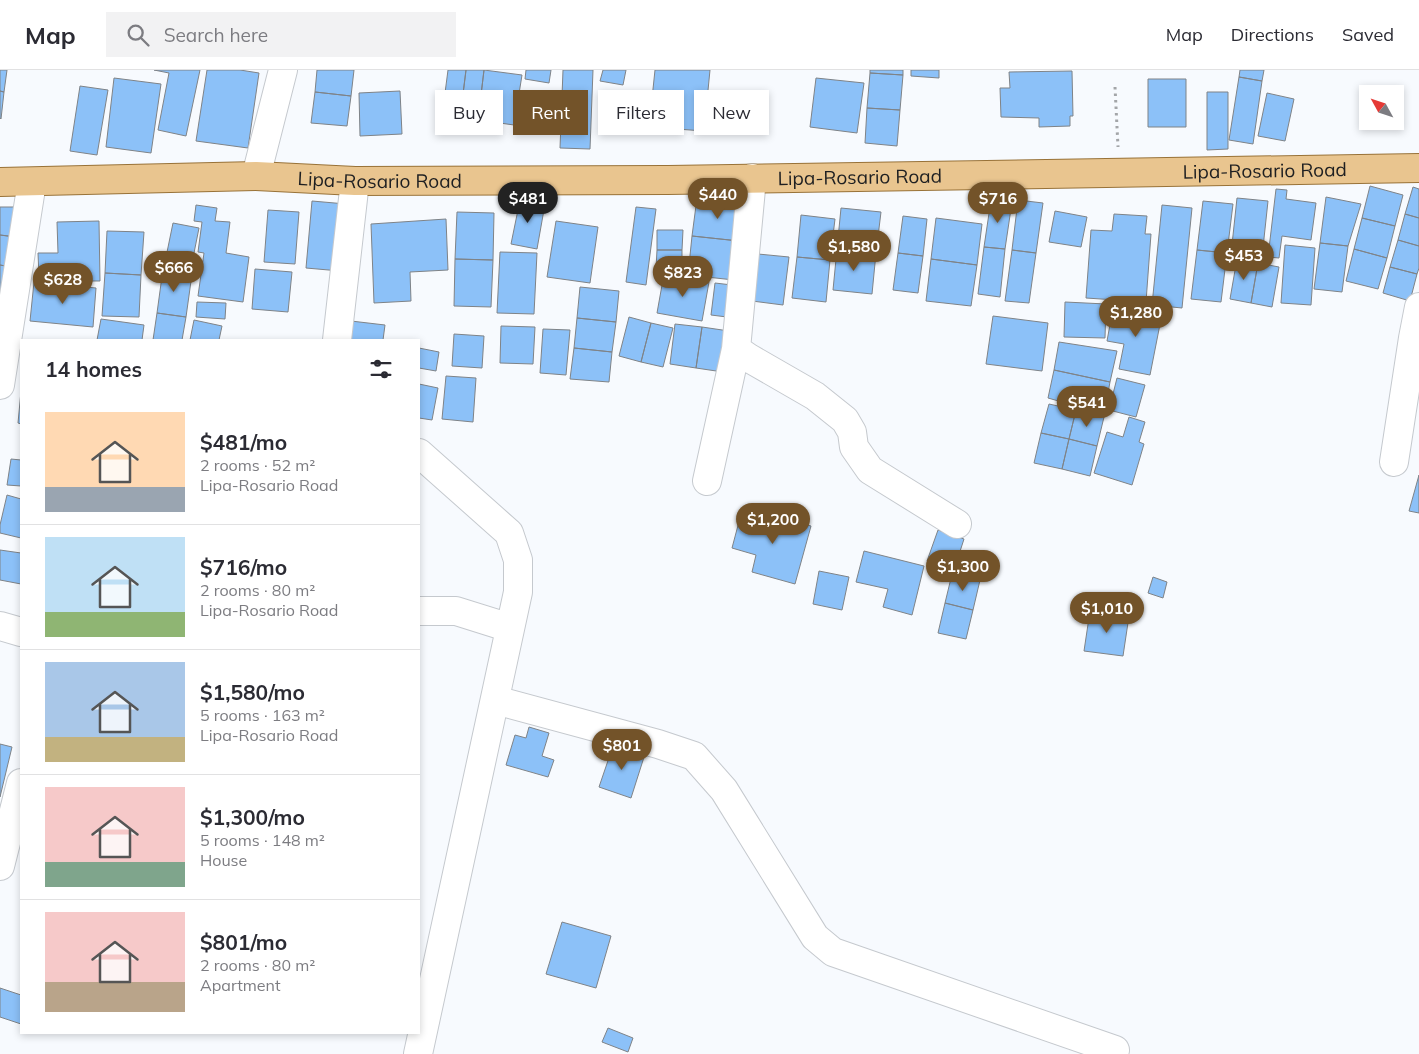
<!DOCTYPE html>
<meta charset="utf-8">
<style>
:root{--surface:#fff;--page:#f2f2f3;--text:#2b2b33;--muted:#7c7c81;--line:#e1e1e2;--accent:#735329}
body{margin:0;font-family:Mulish,sans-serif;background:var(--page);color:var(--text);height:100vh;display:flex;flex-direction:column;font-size:19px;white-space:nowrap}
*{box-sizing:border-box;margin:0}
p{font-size:16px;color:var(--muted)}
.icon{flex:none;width:28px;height:28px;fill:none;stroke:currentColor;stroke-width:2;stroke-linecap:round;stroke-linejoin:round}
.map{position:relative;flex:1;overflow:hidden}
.drawer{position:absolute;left:20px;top:269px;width:400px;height:695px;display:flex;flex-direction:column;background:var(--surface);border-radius:0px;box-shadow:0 2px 8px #0003}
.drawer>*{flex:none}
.banner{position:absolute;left:435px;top:20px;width:475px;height:45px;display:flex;gap:10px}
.needle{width:32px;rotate:310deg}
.fabs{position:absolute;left:1359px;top:15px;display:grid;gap:10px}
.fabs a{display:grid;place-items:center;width:45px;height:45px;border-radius:0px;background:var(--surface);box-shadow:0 2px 8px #0003;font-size:25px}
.price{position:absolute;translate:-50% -42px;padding:0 11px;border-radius:18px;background:var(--accent);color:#fff;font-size:16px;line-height:32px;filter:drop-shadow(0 1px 2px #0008)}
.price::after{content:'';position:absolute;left:50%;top:30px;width:15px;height:11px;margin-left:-8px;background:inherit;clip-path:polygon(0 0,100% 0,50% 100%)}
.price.current{background:#222;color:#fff}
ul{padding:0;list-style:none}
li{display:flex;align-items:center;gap:15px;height:125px;padding:0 25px}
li+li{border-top:1px solid var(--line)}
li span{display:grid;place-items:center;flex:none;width:140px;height:100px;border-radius:0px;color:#555}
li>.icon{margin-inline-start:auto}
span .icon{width:60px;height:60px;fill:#fffc;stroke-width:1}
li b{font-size:21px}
h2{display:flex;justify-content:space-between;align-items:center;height:60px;padding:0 25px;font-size:21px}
.pill{padding:0 18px;border-radius:0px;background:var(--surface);box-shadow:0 2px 8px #0003;font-size:18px;line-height:45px}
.pill.current{background:var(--accent);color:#fff}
header{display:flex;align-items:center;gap:30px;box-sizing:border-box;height:70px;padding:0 25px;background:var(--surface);border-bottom:1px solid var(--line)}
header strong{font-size:24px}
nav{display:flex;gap:28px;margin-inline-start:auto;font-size:18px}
.search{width:350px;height:45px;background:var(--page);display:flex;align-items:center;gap:12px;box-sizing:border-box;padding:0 18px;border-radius:0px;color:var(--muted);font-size:19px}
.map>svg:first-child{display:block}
.building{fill:#8cc1f8;stroke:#7f8387}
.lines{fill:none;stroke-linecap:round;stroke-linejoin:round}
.minor-casing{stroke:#c5c9ce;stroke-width:30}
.major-casing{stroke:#987238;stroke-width:30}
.path{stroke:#a3a5a8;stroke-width:3;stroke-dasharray:2.5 4;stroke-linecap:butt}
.minor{stroke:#fff;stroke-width:28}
.major{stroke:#e9c58f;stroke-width:28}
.labels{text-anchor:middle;stroke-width:4.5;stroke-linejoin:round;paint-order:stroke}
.street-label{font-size:19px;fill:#1e1f21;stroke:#fff}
</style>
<header>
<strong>Map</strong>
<div class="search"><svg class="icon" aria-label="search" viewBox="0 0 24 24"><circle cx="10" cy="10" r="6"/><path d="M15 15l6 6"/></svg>Search here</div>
<nav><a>Map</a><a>Directions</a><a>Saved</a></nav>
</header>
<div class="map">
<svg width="1419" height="984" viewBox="0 0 1419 984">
<rect width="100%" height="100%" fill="#f7fafe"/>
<path class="building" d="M0,0H7L4,22L0,21Z
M154,0H200L186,66L158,60L169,3Z
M207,0H240L259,3L248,78L196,71Z
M317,0H354L351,26L315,22Z
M448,0H466L460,48L442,46Z
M466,0H484L478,50L460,48Z
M484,0L522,5L514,55L478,50Z
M526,0H551L549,13L525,9Z
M563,0H593L590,79L560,78Z
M603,0H626L623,15L600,11Z
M655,0H710L704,61L649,57Z
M870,0H903V5L870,3Z
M911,0H939V8L911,6Z
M1240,0H1264L1262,11L1239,7Z
M1072,1L1073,46H1070V56L1039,57V48L1001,47L1000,18H1010L1009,2Z
M870,3L903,5L900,40L867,38Z
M1239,7L1262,11L1253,74L1229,70Z
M114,8L161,14L151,83L106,77Z
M816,8L864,13L857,63L810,57Z
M1148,9H1186V57H1148Z
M80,16L108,20L97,85L70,81Z
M0,21L4,22L1,49L0,48Z
M400,21L402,64L360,66L359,23Z
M315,22L351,26L347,56L311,53Z
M1207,22H1228V79L1207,80Z
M1267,23L1294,29L1285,71L1258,66Z
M867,38L900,40L897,76L865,73Z
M1370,116L1403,125L1395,156L1362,148Z
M1413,117L1419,119V148L1405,144Z
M1276,119L1287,120L1286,129L1316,133L1311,170L1282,166L1279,188L1268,187Z
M1326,127L1361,134L1348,176L1320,173Z
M697,128L743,133L739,171L692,166Z
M1237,128L1268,131L1262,187L1231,184Z
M520,130L545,134L537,179L511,174Z
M991,130L1012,132L1005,179L984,177Z
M1018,130L1043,133L1036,183L1012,180Z
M312,131L346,134L340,201L306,198Z
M1203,131L1233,134L1227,183L1197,180Z
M196,135L217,138L215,151L230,152L226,183L249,187L243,232L198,226L204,183L198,182L202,152L194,151Z
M1162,135L1192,138L1182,238L1152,235Z
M0,137H20L16,167L0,165Z
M636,137L656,139L646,215L626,212Z
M841,138L881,142L876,183L837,179Z
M268,140L299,142L295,194L264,192Z
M1055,141L1087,147L1081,177L1049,172Z
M457,142L494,143L493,190L455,189Z
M1114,144L1147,146L1145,164H1151L1146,232L1086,228L1091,160L1112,161Z
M1405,144L1419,148V176L1398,170Z
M801,145L835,149L830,190L797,187Z
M903,146L927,149L923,186L898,183Z
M936,148L982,154L977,195L931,189Z
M1362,148L1395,156L1387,188L1354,179Z
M446,149L448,200L410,202L411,231L374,233L371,154Z
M99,151L100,211H58L57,206L39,207L38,183H58L57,152Z
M556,151L598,157L590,213L547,207Z
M173,153L199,158L191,198L165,192Z
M657,160H683L682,180H657Z
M107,161L144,162L141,205L105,203Z
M0,165L16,167L11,197L0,195Z
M692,166L739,171L734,210L688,205Z
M1398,170L1419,176V198L1417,204L1390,197Z
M1320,173L1348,176L1342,222L1314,219Z
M1285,175L1315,178L1311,235L1281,233Z
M984,177L1005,179L1000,227L978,224Z
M837,179L876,183L872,224L833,220Z
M1354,179L1387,188L1378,219L1346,211Z
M657,180H682V200L656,199Z
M1012,180L1036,183L1029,233L1005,231Z
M1197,180L1227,183L1221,232L1191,229Z
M500,182L537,183L534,244L497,243Z
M898,183L923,186L918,223L893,220Z
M758,184L789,187L783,235L752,231Z
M797,187L830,190L826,232L792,228Z
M455,189L493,190L491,237L454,236Z
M931,189L977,195L971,236L926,231Z
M1237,189L1258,193L1251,233L1230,229Z
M1258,193L1279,197L1272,237L1251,233Z
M0,195L11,197L7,226H0Z
M1390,197L1417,204L1410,231L1383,223Z
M163,199L192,204L186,247L157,243Z
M255,199L292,202L288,242L252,239Z
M105,203L141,205L139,247L102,246Z
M664,204L709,212L702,251L657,243Z
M34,212L96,218L93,257L30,251Z
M715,213L732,215L727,247L711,245Z
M580,217L619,221L616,252L577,248Z
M197,232L226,233L225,249L196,247Z
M1065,232L1106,234L1105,268L1064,267Z
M1113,238L1132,242L1133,238L1162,244L1150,305L1119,299L1124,274L1107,271Z
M157,243L186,247L182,270H153Z
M993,246L1048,253L1042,301L986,294Z
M629,247L651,253L641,292L619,286Z
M577,248L616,252L612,282L574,278Z
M101,249L144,255L142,270H97Z
M194,250L222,256L219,270H190Z
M351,251L385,255L383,270H349Z
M651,253L673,258L663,297L641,292Z
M675,254L702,257L696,298L670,294Z
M501,256L535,257L533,294L500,293Z
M702,257L729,261L723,302L696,298Z
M543,259L570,260L566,305L540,303Z
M454,264L484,266L482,298L452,296Z
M1059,272L1117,281L1110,312L1054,300Z
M419,278L439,282L436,301L419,298Z
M574,278L612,282L609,312L570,309Z
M1054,300L1110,312L1104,344L1048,328Z
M446,306L476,308L473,352L442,349Z
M1117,308L1145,315L1136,347L1109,340Z
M419,314L438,318L432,350L419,348Z
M21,321V354L18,353Z
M1049,334L1076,340L1069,369L1041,363Z
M1076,340L1104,347L1097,376L1069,369Z
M1129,347L1145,352L1139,372L1144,374L1132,415L1094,403L1107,362L1123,367Z
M1041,363L1069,369L1062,399L1034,393Z
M1069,369L1097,376L1090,406L1062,399Z
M11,389L21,390V416L7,415Z
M1419,405V443L1409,441Z
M7,425L21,429V468L0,463V455Z
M741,444L765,451L766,444L811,456L795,514L752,502L756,485L732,478Z
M938,460L964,469L954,500L927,491Z
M0,480L21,483V514L0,510Z
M864,481L924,496L912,545L883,537L888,519L856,512Z
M819,501L849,507L842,540L813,534Z
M952,504L980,510L973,540L945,533Z
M1153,507L1167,512L1163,528L1148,523Z
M945,533L973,540L966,569L938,563Z
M1090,541L1129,546L1123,586L1084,581Z
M529,657L549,663L542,686L554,690L548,707L506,695L515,665L526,668Z
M614,673L645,684L631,728L599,717Z
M0,674L12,677L0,727Z
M562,852L611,866L596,918L546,904Z
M0,918L21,925V954L0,947Z
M608,958L633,968L628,982L602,972Z"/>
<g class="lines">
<g class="minor-casing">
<path id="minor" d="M256,106L283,0
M752,108L736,279L749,288L815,326L845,350L852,362L854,377L870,400L957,454
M337,270L355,111
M0,315L32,112
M1394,392L1413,268L1419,237
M707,411L736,279
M419,541H456L510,558
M0,556L21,562
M495,630L658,674L694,686L724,720L815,867L833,882L1115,980
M0,796L21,713
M418,984L518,522V490L509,463L419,383"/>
</g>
<g class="major-casing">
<g id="major">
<path id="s1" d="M0,112L256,106L355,111L668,110L1419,98"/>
</g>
</g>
<path class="path" d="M1115,17L1118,77"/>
<use href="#minor" class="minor"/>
<use href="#major" class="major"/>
</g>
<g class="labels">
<g class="street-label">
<text dy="7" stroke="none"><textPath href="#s1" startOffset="1265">Lipa-Rosario Road</textPath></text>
<text dy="7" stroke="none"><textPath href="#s1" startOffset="860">Lipa-Rosario Road</textPath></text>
<text dy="7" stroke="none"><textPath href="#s1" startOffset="380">Lipa-Rosario Road</textPath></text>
</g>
</g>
</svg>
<div class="fabs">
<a><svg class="needle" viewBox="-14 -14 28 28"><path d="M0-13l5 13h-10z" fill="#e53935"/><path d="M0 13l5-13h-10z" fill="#7c7c81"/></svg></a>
</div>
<b class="price" style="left:718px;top:150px">$440</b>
<b class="price current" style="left:528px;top:154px">$481</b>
<b class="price" style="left:998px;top:154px">$716</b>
<b class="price" style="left:854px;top:202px">$1,580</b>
<b class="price" style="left:1244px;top:211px">$453</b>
<b class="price" style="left:174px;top:223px">$666</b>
<b class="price" style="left:683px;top:228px">$823</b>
<b class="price" style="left:63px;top:235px">$628</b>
<b class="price" style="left:1136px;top:268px">$1,280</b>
<b class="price" style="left:1087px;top:358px">$541</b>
<b class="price" style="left:773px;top:475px">$1,200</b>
<b class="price" style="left:963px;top:522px">$1,300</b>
<b class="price" style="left:1107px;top:564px">$1,010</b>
<b class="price" style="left:622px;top:701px">$801</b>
<div class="banner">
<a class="pill">Buy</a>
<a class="pill current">Rent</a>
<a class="pill">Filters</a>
<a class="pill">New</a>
</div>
<section class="drawer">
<h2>14 homes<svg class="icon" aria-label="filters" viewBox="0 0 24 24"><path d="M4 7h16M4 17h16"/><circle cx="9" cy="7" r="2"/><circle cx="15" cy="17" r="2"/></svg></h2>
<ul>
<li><span style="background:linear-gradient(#ffd9b3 75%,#9aa5b1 0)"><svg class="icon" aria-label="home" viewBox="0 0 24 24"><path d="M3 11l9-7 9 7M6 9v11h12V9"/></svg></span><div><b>$481/mo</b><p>2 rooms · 52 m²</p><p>Lipa-Rosario Road</p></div></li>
<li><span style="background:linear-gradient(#bfe0f5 75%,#8fb573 0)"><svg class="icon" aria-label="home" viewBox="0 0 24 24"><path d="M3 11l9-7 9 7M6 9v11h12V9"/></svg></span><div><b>$716/mo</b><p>2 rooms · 80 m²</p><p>Lipa-Rosario Road</p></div></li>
<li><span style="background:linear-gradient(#a9c7e8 75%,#c2b280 0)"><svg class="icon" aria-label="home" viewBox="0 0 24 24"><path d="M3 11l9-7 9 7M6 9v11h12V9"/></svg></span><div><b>$1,580/mo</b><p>5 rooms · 163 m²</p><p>Lipa-Rosario Road</p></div></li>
<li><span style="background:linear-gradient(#f6c9c9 75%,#7fa58c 0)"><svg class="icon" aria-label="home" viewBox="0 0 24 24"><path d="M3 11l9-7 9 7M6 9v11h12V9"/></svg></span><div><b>$1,300/mo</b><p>5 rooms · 148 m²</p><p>House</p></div></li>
<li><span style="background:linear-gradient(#f6c9c9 70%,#b9a48a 0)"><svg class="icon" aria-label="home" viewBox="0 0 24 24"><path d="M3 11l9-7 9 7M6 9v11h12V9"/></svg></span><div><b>$801/mo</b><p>2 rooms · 80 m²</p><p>Apartment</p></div></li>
</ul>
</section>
</div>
